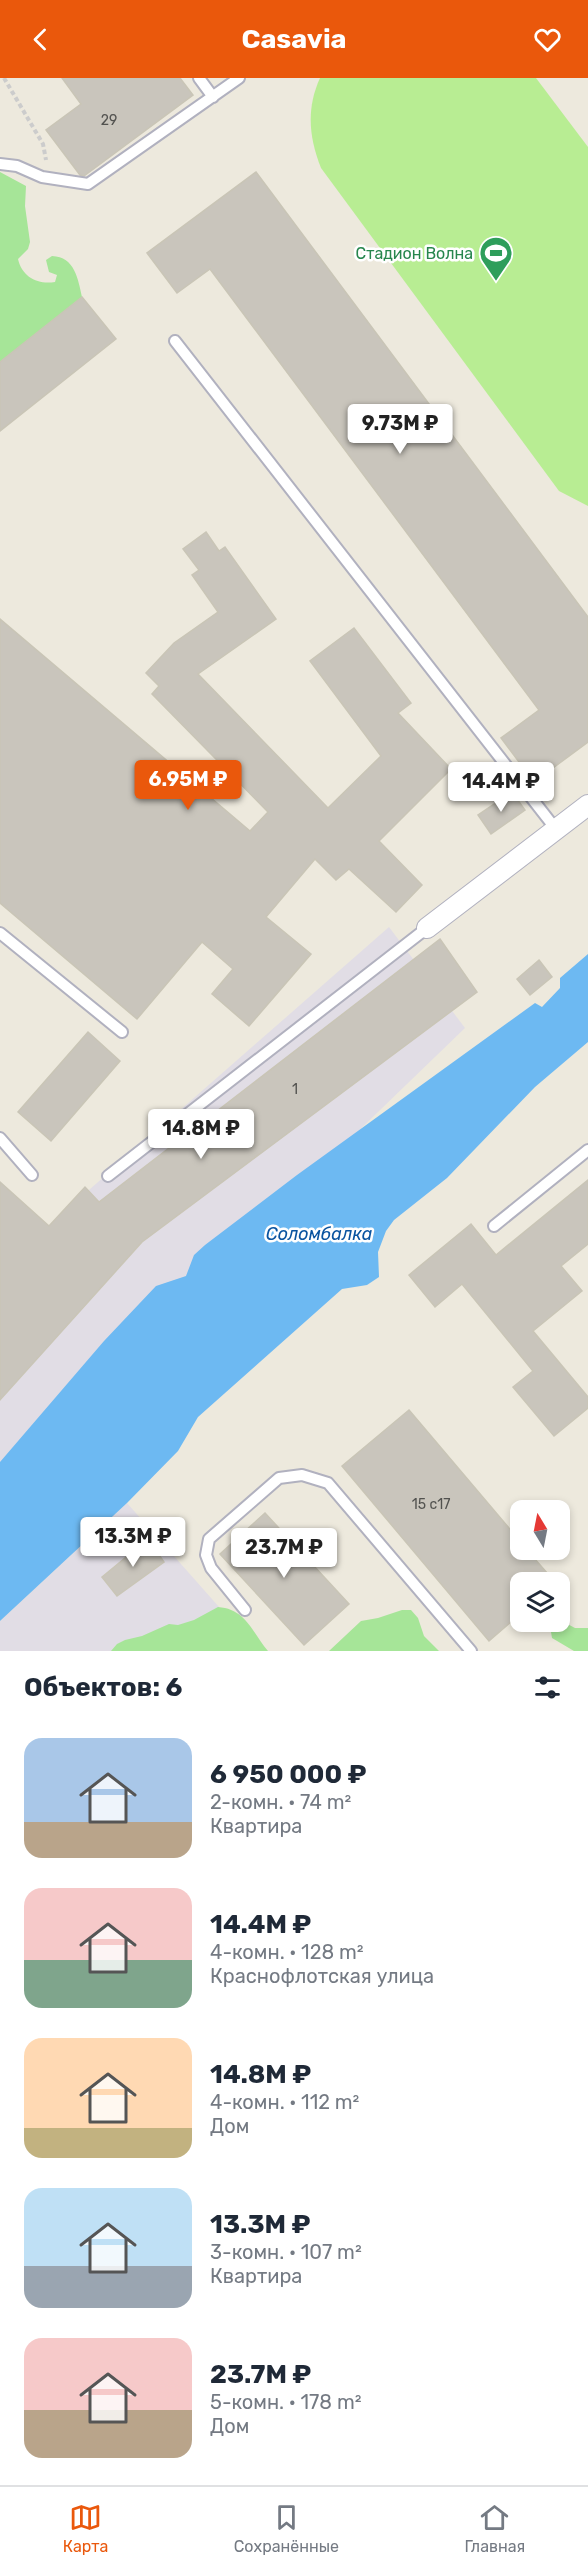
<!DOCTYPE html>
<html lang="ru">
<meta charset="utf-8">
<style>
:root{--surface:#fff;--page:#f6f6f7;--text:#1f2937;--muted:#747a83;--line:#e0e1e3;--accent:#ea580c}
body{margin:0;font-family:Rubik,sans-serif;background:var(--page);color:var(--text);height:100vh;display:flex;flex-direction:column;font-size:22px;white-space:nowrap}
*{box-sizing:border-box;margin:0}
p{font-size:20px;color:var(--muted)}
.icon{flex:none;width:33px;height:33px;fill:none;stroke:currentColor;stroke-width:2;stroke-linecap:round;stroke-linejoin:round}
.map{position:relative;height:1573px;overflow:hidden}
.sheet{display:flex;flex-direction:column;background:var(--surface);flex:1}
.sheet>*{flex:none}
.needle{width:39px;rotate:350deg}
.controls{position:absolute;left:510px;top:1422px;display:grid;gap:12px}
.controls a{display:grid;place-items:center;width:60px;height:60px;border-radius:12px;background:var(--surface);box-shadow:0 3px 9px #0003;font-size:30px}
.price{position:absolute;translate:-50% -51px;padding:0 14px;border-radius:6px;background:#fff;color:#222;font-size:20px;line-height:39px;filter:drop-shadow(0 2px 3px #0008)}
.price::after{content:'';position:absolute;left:50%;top:36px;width:18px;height:14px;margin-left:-9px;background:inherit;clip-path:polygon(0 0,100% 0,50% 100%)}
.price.selected{background:var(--accent);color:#fff}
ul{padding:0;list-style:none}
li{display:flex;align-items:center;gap:18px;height:150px;padding:0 24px}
li span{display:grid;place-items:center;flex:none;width:168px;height:120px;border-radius:18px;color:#555}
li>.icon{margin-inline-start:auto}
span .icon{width:72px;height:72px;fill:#fffc;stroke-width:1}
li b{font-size:26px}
h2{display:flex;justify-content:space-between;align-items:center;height:72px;padding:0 24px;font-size:26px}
header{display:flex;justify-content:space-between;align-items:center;height:78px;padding:0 24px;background:var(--accent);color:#fff;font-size:27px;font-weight:700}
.tab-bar{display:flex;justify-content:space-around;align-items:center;height:84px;border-top:2px solid var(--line);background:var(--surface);font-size:16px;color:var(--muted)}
.tab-bar a{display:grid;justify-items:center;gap:3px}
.tab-bar .selected{color:var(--accent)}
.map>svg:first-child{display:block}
.industrial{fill:#e1dde5}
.green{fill:#a6e598}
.pitch{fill:#b8ed93}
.water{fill:#6db9f2}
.building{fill:#c9c5bc;stroke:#c9c5b6;stroke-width:1.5}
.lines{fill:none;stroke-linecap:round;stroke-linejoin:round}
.lane-casing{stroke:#b1b1bf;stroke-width:14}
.street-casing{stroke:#b1b1bf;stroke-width:22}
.path{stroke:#ccc;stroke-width:4;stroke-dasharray:4.5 3;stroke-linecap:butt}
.lane{stroke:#fff;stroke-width:10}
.street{stroke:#fff;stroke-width:20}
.labels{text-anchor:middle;stroke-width:5;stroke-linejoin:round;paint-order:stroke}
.number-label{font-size:14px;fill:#52524f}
.leisure-label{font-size:16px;fill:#27864d;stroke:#fff;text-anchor:end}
.water-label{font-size:18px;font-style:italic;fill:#0a54a0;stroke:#fff}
</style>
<header><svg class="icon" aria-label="back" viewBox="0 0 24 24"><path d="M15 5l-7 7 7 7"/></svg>Casavia<svg class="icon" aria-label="heart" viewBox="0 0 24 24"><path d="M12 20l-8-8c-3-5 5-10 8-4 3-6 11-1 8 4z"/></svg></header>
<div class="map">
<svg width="588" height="1573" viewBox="0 0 588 1573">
<rect width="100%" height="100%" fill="#ede9dd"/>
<path class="industrial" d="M389,849L465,950L0,1399V1190Z
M127,1425L258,1573H0V1543Z"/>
<path class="green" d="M0,94L26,108L25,128L30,164L28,171L18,181C22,199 38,207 55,204L57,197L49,194L46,182L52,178C75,179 78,201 82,219L0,284Z
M218,1529C246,1531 252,1554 268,1573H111L117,1566L125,1562L142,1558L169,1546L178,1547L194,1542Z
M402,1532H411L418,1540L424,1558L439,1573H329L361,1543L378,1540Z
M560,1542L575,1550H588V1573H574L552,1560L550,1548L553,1544Z"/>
<path class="pitch" d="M320,0H536L588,69V428L559,413L321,90C309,59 306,31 320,0Z"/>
<path class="water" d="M588,876V964L535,1009L447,1100L394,1142L386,1153L378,1174L379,1199L367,1207L342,1211L198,1339L178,1373L127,1425L0,1543V1384L104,1263L156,1208L186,1198L194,1177L205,1167L297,1097L535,925L542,929L560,910V900Z"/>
<path class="building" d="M62,0H180L193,17L84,98L80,97L46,52L81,26Z
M256,94L588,539V664L534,704L501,660L539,632L210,191L177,215L147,175Z
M82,219L116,261L0,353V284Z
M206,454L219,473L225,469L276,541L198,596L328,730L381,678L310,583L354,550L411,625L398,635L451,691L379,763L422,807L396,834L349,791L336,802L315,781L266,839L311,876L249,948L212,916L233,891L202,864L137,941L0,825V541L250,753L268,734L152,616L159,608L146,595L174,565L218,534L192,497L199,492L183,471Z
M512,714L525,732L491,756L478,737Z
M440,861L477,914L142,1164L0,1322V1104L49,1148L85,1109L99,1124Z
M539,882L552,899L530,917L517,901Z
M88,954L120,983L51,1063L18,1034Z
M588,1102V1166L561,1188L582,1213L533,1253L588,1319V1330L554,1358L513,1309L533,1293L462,1206L435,1229L409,1197L471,1146L496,1177Z
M409,1332L520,1463V1472H527L555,1504H520V1536L489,1563L342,1388Z
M265,1435L349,1526L304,1567L220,1476Z
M148,1461L164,1484L117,1518L102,1499Z"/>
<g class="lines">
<g class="lane-casing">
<path id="lane" d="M199,0L213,19
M0,86L17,88L42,99L88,106L239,0
M175,263L555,750
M0,855L122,954
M0,1060L32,1097
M108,1098L427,850
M494,1148L588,1072
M245,1532L211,1490L206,1477L209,1461L279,1400L302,1397L328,1405L471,1573"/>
</g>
<g class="street-casing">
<path id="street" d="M427,850L588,727"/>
</g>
<path class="path" d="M4,0L43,66L46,82"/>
<use href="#lane" class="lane"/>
<use href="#street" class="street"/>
</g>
<defs>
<g id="stadium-pin" transform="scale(1.725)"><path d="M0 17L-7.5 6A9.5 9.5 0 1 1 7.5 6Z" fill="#2e9e5b" stroke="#fff"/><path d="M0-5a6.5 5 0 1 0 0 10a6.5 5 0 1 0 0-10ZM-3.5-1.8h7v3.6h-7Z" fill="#fff"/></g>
</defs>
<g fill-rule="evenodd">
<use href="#stadium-pin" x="496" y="175"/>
</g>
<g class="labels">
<g class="number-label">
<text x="109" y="47">29</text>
<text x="295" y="1016">1</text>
<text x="431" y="1431">15 с17</text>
</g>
<g class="leisure-label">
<text x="473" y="181">Стадион Волна</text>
</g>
<g class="water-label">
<text x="319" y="1162">Соломбалка</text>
</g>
</g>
</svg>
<div class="controls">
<a><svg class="needle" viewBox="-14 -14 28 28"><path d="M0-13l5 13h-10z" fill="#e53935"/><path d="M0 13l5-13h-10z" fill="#747a83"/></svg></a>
<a><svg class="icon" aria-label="layers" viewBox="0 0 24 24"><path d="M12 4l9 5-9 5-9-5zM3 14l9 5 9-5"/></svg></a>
</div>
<b class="price" style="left:400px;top:377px">9.73M ₽</b>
<b class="price selected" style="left:188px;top:733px">6.95M ₽</b>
<b class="price" style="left:501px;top:735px">14.4M ₽</b>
<b class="price" style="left:201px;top:1082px">14.8M ₽</b>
<b class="price" style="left:133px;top:1490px">13.3M ₽</b>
<b class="price" style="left:284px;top:1501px">23.7M ₽</b>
</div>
<section class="sheet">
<h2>Объектов: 6<svg class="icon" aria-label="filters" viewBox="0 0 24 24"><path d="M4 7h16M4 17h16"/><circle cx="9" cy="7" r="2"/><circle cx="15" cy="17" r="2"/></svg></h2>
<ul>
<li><span style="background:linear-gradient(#a9c7e8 70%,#b9a48a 0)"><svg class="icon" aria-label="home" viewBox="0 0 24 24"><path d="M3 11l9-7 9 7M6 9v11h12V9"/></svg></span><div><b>6 950 000 ₽</b><p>2-комн. · 74 m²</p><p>Квартира</p></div></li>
<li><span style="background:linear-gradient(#f6c9c9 60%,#7fa58c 0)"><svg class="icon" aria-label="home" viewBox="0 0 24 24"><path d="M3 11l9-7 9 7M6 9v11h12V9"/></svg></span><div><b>14.4M ₽</b><p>4-комн. · 128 m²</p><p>Краснофлотская улица</p></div></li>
<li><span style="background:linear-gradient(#ffd9b3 75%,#c2b280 0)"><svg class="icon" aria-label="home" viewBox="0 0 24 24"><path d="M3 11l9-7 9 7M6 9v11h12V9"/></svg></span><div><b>14.8M ₽</b><p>4-комн. · 112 m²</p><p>Дом</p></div></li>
<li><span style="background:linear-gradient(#bfe0f5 65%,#9aa5b1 0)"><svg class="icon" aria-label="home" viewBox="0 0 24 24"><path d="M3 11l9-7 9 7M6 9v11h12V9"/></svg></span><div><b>13.3M ₽</b><p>3-комн. · 107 m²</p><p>Квартира</p></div></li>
<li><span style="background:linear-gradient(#f6c9c9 60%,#b9a48a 0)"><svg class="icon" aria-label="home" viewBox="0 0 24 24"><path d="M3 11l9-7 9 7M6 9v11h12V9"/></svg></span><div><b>23.7M ₽</b><p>5-комн. · 178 m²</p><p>Дом</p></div></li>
</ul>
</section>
<nav class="tab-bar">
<a class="selected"><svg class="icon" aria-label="map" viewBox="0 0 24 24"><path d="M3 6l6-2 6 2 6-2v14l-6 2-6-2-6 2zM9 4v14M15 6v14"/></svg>Карта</a>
<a><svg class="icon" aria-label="saved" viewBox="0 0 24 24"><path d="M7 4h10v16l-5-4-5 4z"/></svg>Сохранённые</a>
<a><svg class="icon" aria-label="home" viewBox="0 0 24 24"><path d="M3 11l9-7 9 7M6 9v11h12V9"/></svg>Главная</a>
</nav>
